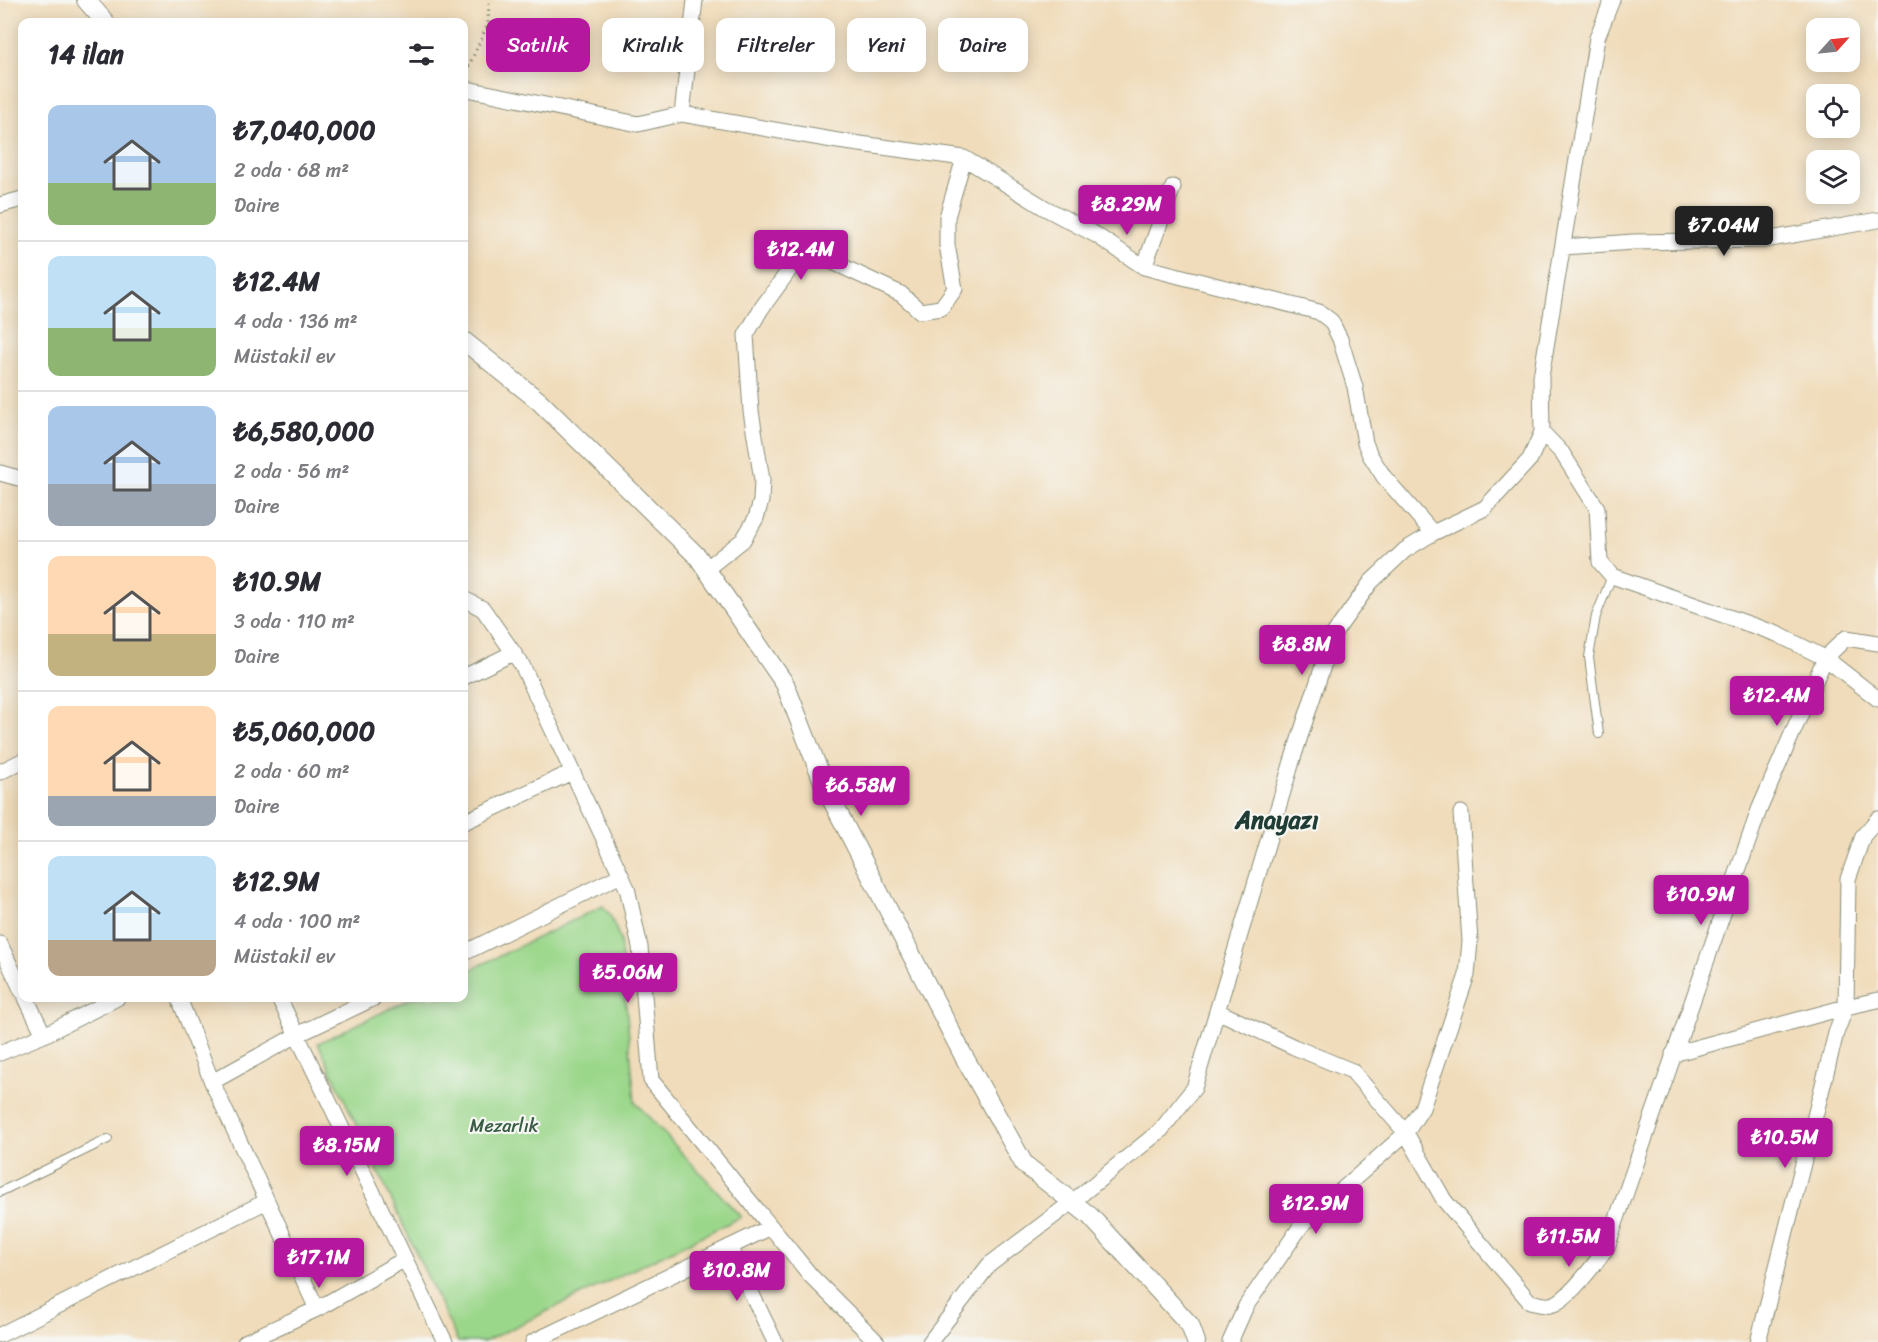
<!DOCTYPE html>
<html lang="tr">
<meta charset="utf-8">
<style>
:root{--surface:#fff;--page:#f7f7f7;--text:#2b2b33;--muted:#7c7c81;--line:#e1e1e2;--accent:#b5179e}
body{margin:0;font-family:Sriracha,sans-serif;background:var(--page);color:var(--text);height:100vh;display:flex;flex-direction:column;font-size:22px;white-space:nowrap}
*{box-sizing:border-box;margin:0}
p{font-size:20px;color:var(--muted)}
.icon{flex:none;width:33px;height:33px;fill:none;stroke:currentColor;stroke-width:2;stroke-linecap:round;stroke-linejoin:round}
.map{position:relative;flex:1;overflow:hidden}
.details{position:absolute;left:18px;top:18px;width:450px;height:984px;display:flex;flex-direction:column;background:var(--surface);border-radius:12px;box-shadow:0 3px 15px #0003}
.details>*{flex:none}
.top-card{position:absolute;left:486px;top:18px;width:570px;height:54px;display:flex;gap:12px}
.needle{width:39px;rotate:63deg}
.buttons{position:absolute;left:1806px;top:18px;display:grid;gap:12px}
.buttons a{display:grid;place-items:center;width:54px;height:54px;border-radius:12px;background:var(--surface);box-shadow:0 3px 15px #0003;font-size:30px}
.price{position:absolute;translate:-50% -51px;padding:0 14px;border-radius:6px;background:var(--accent);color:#fff;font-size:20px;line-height:39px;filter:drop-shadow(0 2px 3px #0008)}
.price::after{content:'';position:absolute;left:50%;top:36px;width:18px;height:14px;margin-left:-9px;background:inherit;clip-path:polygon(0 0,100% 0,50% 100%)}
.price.on{background:#222;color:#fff}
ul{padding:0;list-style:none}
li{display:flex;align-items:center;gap:18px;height:150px;padding:0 30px}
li+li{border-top:2px solid var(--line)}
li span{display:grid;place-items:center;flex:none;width:168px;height:120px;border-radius:12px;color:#555}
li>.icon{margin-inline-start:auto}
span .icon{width:72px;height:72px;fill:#fffc;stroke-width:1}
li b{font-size:26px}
h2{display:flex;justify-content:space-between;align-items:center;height:72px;padding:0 30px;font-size:26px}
.tag{padding:0 21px;border-radius:12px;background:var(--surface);box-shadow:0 3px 15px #0003;font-size:21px;line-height:54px}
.tag.on{background:var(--accent);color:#fff}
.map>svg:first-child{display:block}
.green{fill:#9bd78b;stroke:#5d8a60;stroke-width:1.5}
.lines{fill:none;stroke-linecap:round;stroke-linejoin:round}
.service-casing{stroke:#888c77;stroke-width:10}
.minor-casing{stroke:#888c77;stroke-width:17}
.tertiary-casing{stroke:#888c77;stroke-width:20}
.path{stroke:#888c77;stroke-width:3;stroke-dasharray:1.5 4.5;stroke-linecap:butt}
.service{stroke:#fff;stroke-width:8}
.minor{stroke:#fff;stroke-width:15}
.tertiary{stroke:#fff;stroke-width:18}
.labels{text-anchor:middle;stroke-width:4.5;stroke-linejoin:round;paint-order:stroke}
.park-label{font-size:18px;fill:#385c45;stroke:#f6f6f2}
.district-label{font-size:24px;font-weight:bold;fill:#1f3d34;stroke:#f6f6f2}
</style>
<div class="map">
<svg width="1878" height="1342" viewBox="0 0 1878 1342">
<rect width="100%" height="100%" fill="#f6f6f2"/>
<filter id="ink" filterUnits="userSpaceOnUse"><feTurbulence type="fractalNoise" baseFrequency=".0167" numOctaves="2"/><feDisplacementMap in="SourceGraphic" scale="12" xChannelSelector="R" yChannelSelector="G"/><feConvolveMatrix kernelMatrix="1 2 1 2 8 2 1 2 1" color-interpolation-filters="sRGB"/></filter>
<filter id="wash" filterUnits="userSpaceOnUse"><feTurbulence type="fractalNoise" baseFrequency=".008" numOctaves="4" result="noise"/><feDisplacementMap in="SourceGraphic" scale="24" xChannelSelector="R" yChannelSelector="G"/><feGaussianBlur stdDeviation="1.35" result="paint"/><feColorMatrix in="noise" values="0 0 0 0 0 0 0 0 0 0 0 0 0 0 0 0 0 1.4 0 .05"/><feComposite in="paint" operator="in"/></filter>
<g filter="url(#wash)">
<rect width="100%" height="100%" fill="#f0dcba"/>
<path class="green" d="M603,906L610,915L620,939L635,1102L741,1217L484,1342H458L318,1043L412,998H464V973Z"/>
</g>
<g filter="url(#ink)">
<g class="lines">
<g class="service-casing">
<path id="service" d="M1599,734L1589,657L1596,616L1612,576
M0,1192L108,1139"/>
</g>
<g class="minor-casing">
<path id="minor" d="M464,91L467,89L638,124L682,114L838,141L964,158L1045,208L1096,235L1144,267L1319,312L1331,321L1340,339L1355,387L1365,443L1370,455L1384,477L1433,533
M682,114L695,0
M0,205L22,199
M1564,247L1633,242L1765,240L1878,220
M1144,267L1173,187
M1542,432L1562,453L1597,508L1600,562L1612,576L1777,634L1825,658L1878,699
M0,473L22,479
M706,569L743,540L756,518L761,501L762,480L751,411L746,335L761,309L798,258L818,255L901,294L920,311L941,308L955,289L947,245V217L964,158
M464,599L483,609L522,665L627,888L640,947L651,1080L811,1276L877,1342
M464,677L513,653
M0,772L22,761
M464,822L572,772
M0,944L22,991
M464,953L621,875
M26,998L44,1035
M179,998L212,1082L317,1309
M279,998L445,1342
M1217,1011L1294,1047L1352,1071L1406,1133L1422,1108L1467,975L1470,941L1461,813
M0,1053L44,1035L117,998
M1673,1054L1846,1007L1878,1000
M212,1082L297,1035L374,998
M729,1247L775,1342
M0,1335L267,1201
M245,1342L317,1309L405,1259
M533,1342L771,1227
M930,1342L989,1265L1072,1202L1161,1130L1194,1088L1293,758L1333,635L1371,582L1405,550L1433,533L1485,508L1530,459L1542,432L1541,377L1597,38L1612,0
M1230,1342L1246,1306L1301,1226L1406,1133L1444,1200L1530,1302C1536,1303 1544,1306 1550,1305C1566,1304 1597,1261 1607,1247L1759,810L1825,658L1846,638L1878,643
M1758,1342L1836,1033L1846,1007L1848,879L1863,836L1878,819"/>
</g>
<g class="tertiary-casing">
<path id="tertiary" d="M86,0L105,22
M464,341L539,401L698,557L785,684L826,789L963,1055L1024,1164L1090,1216L1190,1325L1196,1342"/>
</g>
<path class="path" d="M466,72L488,24L489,0"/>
<use href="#service" class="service"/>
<use href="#minor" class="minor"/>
<use href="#tertiary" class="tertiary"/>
</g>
</g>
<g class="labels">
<g class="park-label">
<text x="504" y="1132">Mezarlık</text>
</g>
<g class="district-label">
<text x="1277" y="828">Anayazı</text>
</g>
</g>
</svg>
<div class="buttons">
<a><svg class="needle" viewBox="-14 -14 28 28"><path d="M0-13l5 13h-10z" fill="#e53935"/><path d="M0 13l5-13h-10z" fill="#7c7c81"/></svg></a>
<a><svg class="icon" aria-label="locate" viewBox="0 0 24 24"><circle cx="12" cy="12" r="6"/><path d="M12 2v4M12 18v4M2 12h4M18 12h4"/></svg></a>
<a><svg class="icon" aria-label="layers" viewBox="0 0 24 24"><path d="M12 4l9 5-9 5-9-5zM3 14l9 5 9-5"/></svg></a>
</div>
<b class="price" style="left:1127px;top:236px">₺8.29M</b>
<b class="price on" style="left:1724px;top:257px">₺7.04M</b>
<b class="price" style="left:801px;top:281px">₺12.4M</b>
<b class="price" style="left:1302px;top:676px">₺8.8M</b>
<b class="price" style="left:1777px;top:727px">₺12.4M</b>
<b class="price" style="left:861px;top:817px">₺6.58M</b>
<b class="price" style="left:1701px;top:926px">₺10.9M</b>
<b class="price" style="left:628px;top:1004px">₺5.06M</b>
<b class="price" style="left:1785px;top:1169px">₺10.5M</b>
<b class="price" style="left:347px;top:1177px">₺8.15M</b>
<b class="price" style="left:1316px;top:1235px">₺12.9M</b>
<b class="price" style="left:1569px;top:1268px">₺11.5M</b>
<b class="price" style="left:319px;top:1289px">₺17.1M</b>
<b class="price" style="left:737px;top:1302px">₺10.8M</b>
<div class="top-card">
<a class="tag on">Satılık</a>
<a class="tag">Kiralık</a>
<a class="tag">Filtreler</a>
<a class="tag">Yeni</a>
<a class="tag">Daire</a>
</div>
<section class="details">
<h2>14 ilan<svg class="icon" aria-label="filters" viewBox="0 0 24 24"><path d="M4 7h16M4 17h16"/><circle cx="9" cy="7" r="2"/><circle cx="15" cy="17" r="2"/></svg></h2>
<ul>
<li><span style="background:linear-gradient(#a9c7e8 65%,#8fb573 0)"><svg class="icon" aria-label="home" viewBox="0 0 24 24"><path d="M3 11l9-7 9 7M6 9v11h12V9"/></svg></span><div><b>₺7,040,000</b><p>2 oda · 68 m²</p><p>Daire</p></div></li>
<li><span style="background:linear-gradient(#bfe0f5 60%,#8fb573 0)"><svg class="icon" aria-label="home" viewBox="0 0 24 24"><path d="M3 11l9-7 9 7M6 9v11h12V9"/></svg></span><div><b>₺12.4M</b><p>4 oda · 136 m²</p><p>Müstakil ev</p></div></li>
<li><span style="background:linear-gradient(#a9c7e8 65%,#9aa5b1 0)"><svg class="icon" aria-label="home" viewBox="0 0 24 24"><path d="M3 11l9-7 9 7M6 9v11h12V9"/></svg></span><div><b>₺6,580,000</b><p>2 oda · 56 m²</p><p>Daire</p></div></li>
<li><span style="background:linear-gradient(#ffd9b3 65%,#c2b280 0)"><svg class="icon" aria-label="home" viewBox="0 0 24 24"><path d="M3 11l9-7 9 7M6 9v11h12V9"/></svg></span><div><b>₺10.9M</b><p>3 oda · 110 m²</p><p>Daire</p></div></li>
<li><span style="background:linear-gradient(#ffd9b3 75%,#9aa5b1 0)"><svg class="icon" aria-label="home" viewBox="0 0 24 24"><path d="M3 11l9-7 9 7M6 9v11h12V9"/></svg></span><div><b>₺5,060,000</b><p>2 oda · 60 m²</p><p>Daire</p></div></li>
<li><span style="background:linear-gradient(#bfe0f5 70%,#b9a48a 0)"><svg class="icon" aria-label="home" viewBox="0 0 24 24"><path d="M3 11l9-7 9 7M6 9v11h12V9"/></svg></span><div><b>₺12.9M</b><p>4 oda · 100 m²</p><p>Müstakil ev</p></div></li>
</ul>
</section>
</div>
